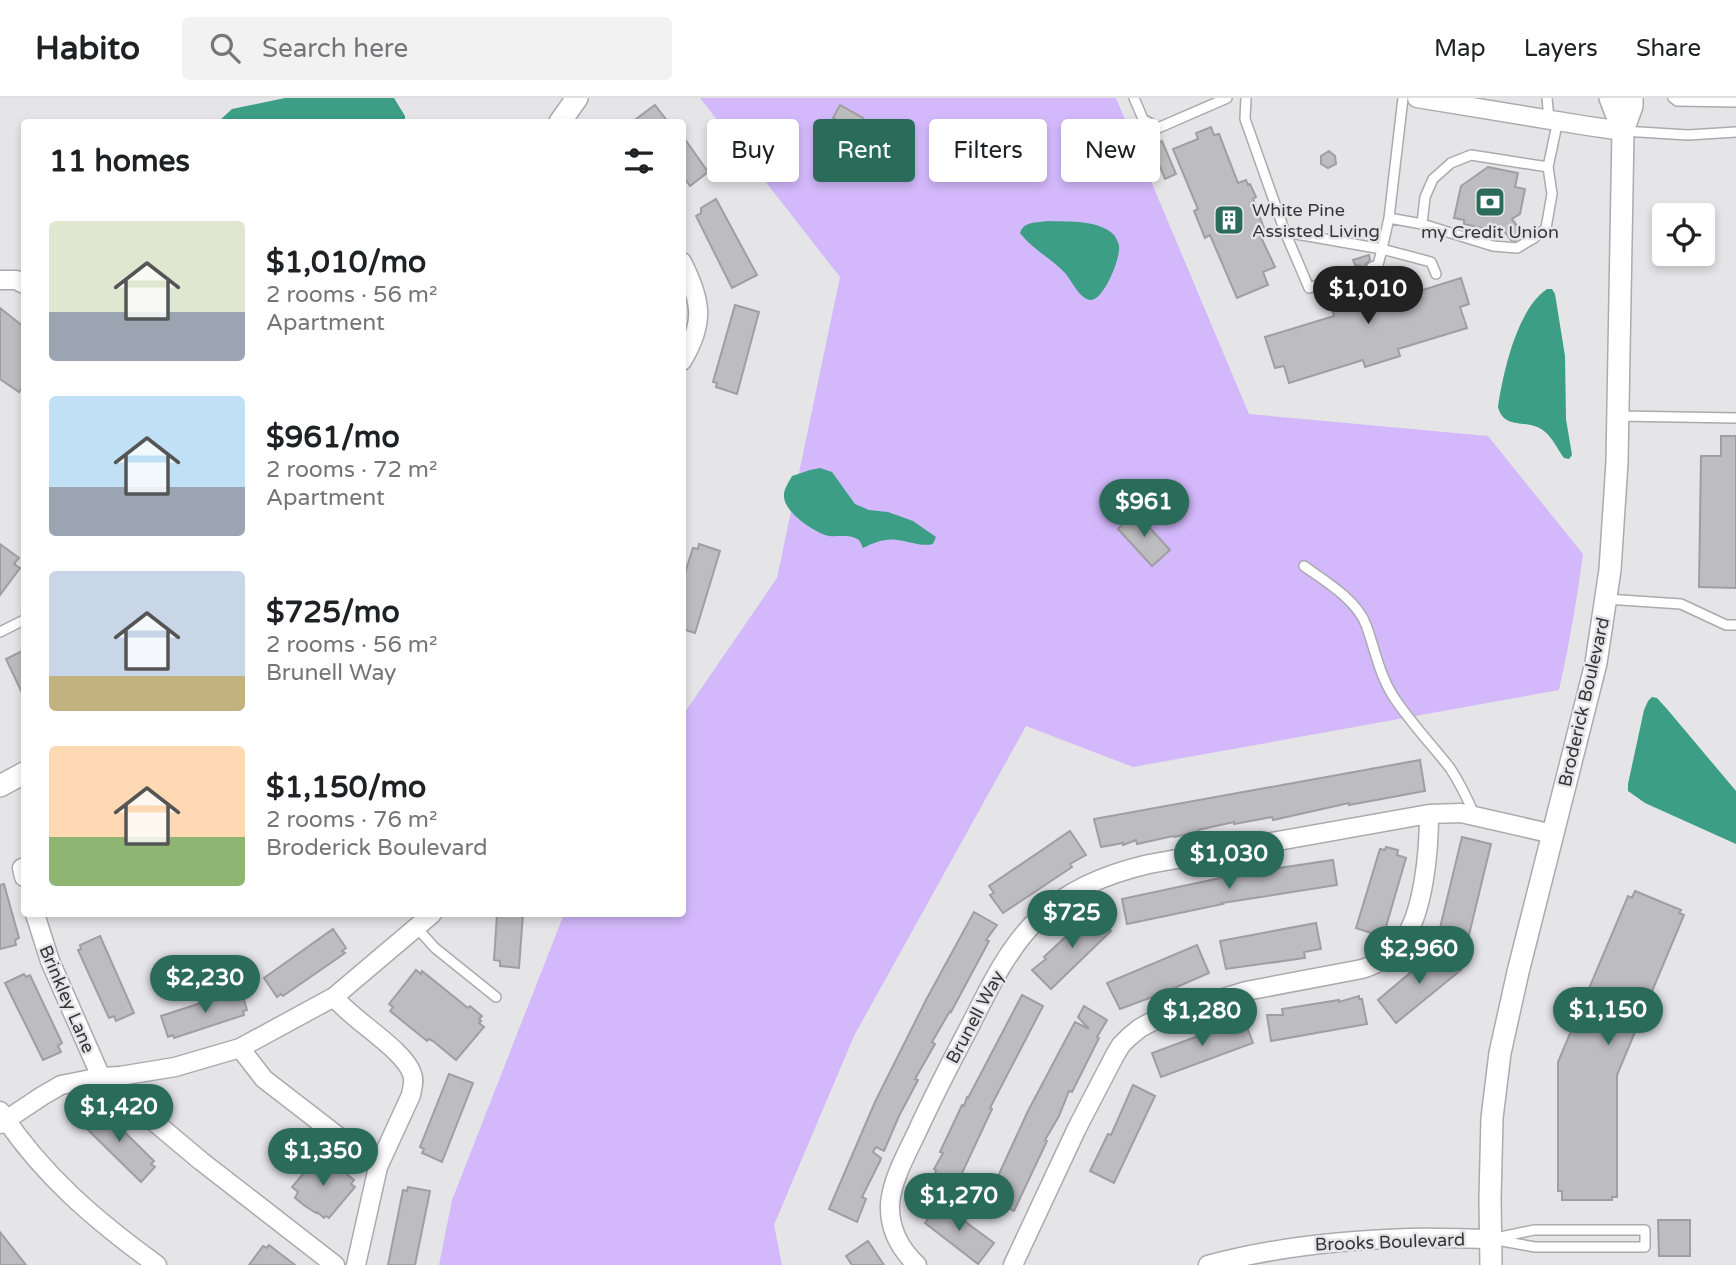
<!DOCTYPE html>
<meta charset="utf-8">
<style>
:root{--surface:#fff;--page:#f2f2f2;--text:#202124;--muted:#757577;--line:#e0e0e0;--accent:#2a6b5a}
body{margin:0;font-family:"Varela Round",sans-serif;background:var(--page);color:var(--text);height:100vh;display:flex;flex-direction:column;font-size:26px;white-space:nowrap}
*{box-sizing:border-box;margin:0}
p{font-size:23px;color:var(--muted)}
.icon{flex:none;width:38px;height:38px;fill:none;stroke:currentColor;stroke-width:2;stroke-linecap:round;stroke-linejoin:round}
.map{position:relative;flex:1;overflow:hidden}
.drawer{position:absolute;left:21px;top:21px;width:665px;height:798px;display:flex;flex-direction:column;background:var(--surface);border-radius:7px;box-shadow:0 4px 10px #0003}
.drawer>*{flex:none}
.guide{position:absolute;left:707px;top:21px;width:665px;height:63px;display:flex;gap:14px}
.fabs{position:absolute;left:1652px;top:105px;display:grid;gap:14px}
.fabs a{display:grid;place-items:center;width:63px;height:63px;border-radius:7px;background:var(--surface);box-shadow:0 4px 10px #0003;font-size:35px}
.price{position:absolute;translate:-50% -60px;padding:0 16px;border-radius:24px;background:var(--accent);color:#fff;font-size:23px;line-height:46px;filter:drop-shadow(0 2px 4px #0008)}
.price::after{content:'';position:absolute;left:50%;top:42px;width:21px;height:16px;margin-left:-10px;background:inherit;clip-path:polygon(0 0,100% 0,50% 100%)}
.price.selected{background:#222;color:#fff}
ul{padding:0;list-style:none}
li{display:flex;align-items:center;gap:21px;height:175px;padding:0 28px}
li span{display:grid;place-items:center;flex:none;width:196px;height:140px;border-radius:7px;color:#555}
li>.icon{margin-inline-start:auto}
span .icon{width:84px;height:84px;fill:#fffc;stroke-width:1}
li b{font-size:30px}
h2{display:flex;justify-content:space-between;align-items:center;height:84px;padding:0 28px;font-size:30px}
.chip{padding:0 24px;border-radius:7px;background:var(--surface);box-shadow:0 4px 10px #0003;font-size:24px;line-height:63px}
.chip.selected{background:var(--accent);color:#fff}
header{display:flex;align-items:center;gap:42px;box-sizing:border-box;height:98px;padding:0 35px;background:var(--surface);border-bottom:2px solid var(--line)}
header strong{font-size:33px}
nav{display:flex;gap:38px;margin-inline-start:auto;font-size:24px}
.search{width:490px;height:63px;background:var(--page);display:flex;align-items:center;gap:18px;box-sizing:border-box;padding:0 24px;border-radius:7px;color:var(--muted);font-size:26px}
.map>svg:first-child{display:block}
.green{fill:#d3b9fb}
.water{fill:#3b9e85}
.building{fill:#bdbcbf;stroke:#9f9ea1;stroke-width:2}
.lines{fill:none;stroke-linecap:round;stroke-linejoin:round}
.service-casing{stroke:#abaaad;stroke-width:12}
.minor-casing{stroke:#abaaad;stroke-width:21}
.tertiary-casing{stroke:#abaaad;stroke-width:24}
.service{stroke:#fff;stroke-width:9}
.minor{stroke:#fff;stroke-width:18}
.tertiary{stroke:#fff;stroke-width:21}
.labels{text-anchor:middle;stroke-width:5;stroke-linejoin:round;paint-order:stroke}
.poi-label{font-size:18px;fill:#373637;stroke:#e5e4e7;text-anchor:start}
.street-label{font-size:18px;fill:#373637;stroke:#e5e4e7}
</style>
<header>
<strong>Habito</strong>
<div class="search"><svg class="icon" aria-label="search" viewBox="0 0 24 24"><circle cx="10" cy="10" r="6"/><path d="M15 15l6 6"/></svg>Search here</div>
<nav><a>Map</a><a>Layers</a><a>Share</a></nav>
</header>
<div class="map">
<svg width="1736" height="1167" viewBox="0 0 1736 1167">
<rect width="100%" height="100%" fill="#e5e4e7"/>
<path class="green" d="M700,0H1116L1249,316L1488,338L1583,456C1577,502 1569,547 1559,592L1133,669L1026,628L854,938L774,1127L782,1167H439L452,1102L564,816H682L683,617L777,480L840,179Z"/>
<path class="water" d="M285,0H394L405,18V24H218L232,11Z
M1048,123C1068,124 1100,121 1115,138C1116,141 1119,145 1119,148C1121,160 1103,204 1090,202C1079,200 1072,183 1065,175C1051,160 1032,151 1020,135C1024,123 1036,125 1048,123Z
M1547,191H1552L1555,196L1565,258L1566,321L1572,357L1569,361L1564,360C1557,351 1553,340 1544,333C1528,320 1504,333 1498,309C1503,275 1517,211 1547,191Z
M820,370L832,374L855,406L869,412L888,414L913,423L936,439L933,446C921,449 909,443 897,442C885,440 873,445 863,450C861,446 861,443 857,441C849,436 837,439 829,438C815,435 785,415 784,399C783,392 789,384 792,378L810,372Z
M1652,599L1657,600L1667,611L1736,693V746L1645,705L1628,693V686L1644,612L1648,603Z"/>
<path class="building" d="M655,7L668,24H632Z
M840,7L863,20L857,33L833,20Z
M1211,29L1214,37L1219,36L1238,85L1246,82L1248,87L1250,86L1256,99L1253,101L1264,130L1258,133L1275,169L1263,174L1268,187L1237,200L1210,137L1205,140L1194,113L1198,111L1173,51L1198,41L1196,35Z
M682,37L708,74L690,88L682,77Z
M1162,43L1176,76L1165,81L1151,47Z
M1329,53L1335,58L1336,66L1328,70L1321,66V58Z
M1488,69L1518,75L1515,89L1525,91L1520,116L1512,121L1524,137L1515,143L1511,142L1501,129L1496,133L1464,126V122L1454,120L1461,88Z
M716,101L757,177L732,190L696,118L701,115V110Z
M1369,157L1370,162L1365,167L1366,172L1370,176H1374L1375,180L1387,176L1394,201L1461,180L1469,206L1460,209L1467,230L1398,251L1400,258L1365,269L1363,262L1289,285L1284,268L1275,270L1265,239L1334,218L1327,195L1360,184L1359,181L1363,178L1364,172L1361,168L1355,167L1353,162Z
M735,207L759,214L737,296L716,289L717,285L713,284Z
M0,210L24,229V287L19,294L0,281Z
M1721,338H1736V490L1699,489L1701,358H1721Z
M1135,414L1170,452L1152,468L1118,431Z
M0,446L19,460L14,466L20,470L0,497Z
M699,446L720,453L695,535L682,531V484L693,450L698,451Z
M24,552V599L6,561Z
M1420,662L1425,693L1349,707V705L1273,722L1272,719L1234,726V724L1198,732L1199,734L1174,739L1173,738L1137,746L1136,742L1123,747V745L1101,749L1094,721Z
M1070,733L1086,757L1070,766L1072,769L1003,815L990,797L994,795L989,788Z
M1462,739L1491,746L1468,841L1439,834Z
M1386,749L1398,752L1397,757L1406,760L1383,839L1356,830L1380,751L1385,752Z
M1333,762L1337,787L1222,805L1223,806L1127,826L1122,801L1239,776Z
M4,786L19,840L15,842L16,847L0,851V787Z
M1635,793L1681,812L1679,815L1684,817L1617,977V1099H1612V1102H1562V1093H1558V964L1628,798L1632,800Z
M974,814L997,827L986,842L989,843L951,914L950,913L932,944L935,946L915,981L918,982L899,1018L884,1053L876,1049L873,1054L881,1060L880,1063L862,1099L866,1101L857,1124L829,1111L875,1004L926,902Z
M1092,814L1111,833L1051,891L1032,872L1046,861L1044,859Z
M497,816H523L519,870L500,868V863L494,862Z
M1316,825L1321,851L1304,854L1305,860L1226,871L1220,843Z
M333,831L346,850L342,853L345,855L283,898L281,896L277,899L264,880Z
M100,838L134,915L116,923L114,918L109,920L78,852L81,851L80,847Z
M1197,847L1209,875L1163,895L1120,911L1107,885Z
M1441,850L1461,872L1396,925L1378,902L1423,864L1425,867Z
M416,872L421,876L422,873L468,910L470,908L482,918L479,921L481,923L479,925L484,929L456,962L433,943L429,941L427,943L390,913L393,909L389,906Z
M24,876L26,879L30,877L62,945L58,948L61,954L43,962L5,885Z
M241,892L247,912L243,913L244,917L174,940L173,937L168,939L161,918Z
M1022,897L1043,908L990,1010L992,1011L957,1086L935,1076L936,1072L934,1071L943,1055L940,1054L962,1007L964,1008L967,999L968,1000Z
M1359,898V901H1362L1367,926L1271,943L1267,917H1283L1282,911L1339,902V904Z
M1084,908L1107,922L1097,939L1099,940L1072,994L1069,993L1059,1018L1045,1042L1047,1043L1014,1113L988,1100L1028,1013L1075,924L1089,931L1078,919Z
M1244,921L1253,945L1161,979L1152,955L1212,933L1213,934L1226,928V930Z
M449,976L473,985L442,1064L422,1055L424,1051L420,1049Z
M1133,987L1155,998L1114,1085L1090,1073L1108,1036L1111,1037Z
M101,1011L154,1063L151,1066L155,1069L141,1084L80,1024L95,1012L98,1015Z
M316,1060L326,1069L331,1063L354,1082L351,1086L355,1089L329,1120L326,1118L324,1120L317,1114L316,1115L305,1108L295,1100L298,1094L292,1089Z
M408,1089L430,1093L415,1167H388L403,1092L407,1093Z
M940,1105L994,1145L978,1166L925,1125Z
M1658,1122H1690V1158H1659Z
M0,1134L26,1167H0Z
M868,1143L884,1167H852L846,1158Z
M269,1147L295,1167H249L263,1148L267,1150Z"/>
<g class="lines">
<g class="service-casing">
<path id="service" d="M1134,0L1143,21L1158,30L1227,0
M1246,0L1245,21L1285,134L1382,151L1389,120
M1403,0L1389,120L1422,126L1493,148L1517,150L1534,140L1546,130L1552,96L1548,69L1558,22
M1547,0L1549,21
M1673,0L1677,3L1736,4
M1623,33L1688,37L1736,34
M1422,126L1425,99L1433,81L1451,65L1471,57L1548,69
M1285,134L1309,190L1357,174
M1372,169L1378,167L1382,151L1431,164L1436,176
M1619,318L1736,320
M1304,468C1325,483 1357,502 1366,527C1375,551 1379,576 1393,598C1410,624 1431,646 1450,670C1460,685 1468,702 1475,718
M1606,501L1681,506L1726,527H1736
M0,534L24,522
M416,829L435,850L496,899
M1534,1132H1645V1149H1535L1491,1141Z"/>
</g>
<g class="minor-casing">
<path id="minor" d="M1417,0L1588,28L1623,33
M682,164C702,203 705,225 682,263
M0,182H16L24,186
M22,770L24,779
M35,816L50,863L101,979L201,1063L335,1167
M334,899C352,922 405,952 412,976C415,983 412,990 411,997L378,1069L356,1167
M240,950L264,981L378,1069
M0,1013C42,1077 95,1122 157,1167
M0,1026L42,998L61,987L101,979L120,978L175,969L240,950L334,899L432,816
M917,1167C900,1151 889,1130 890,1106C892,1082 906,1057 916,1036C933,999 952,962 971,926C990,888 1009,848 1040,819C1070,790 1110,775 1149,766L1429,716L1461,715L1553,736
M1013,1167L1077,1030L1115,957L1121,947L1129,939L1140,930L1151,924L1186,911L1220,901L1246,893L1362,871C1378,866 1392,858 1402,844C1424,815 1429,752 1429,716
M1208,1167C1274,1149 1342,1142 1410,1140C1437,1139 1464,1141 1491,1141"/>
</g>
<g class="tertiary-casing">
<path id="tertiary" d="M1610,0L1623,33
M560,24L577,0
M0,688L24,675
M1491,1167L1490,1101L1492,1020L1500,955L1518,874L1596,565L1610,472L1617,364L1623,33L1632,8V0"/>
</g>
<use href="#service" class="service"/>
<use href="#minor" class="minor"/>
<use href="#tertiary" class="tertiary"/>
</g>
<defs>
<g id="bank-square" transform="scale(1.575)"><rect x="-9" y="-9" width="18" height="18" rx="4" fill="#2a6b5a" stroke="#e5e4e7"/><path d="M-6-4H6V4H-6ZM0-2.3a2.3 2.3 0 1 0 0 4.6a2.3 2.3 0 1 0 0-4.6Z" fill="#fff"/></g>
<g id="building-square" transform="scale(1.575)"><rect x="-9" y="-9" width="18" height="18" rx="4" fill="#2a6b5a" stroke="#e5e4e7"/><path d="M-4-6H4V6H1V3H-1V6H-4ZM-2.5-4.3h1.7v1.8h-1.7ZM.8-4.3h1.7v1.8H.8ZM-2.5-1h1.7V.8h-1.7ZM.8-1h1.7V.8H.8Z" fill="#fff"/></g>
</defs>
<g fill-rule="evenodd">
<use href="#bank-square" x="1490" y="104"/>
<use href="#building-square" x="1229" y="122"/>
</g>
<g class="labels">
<g class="poi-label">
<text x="1252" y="118">White Pine<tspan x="1252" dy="21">Assisted Living</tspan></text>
<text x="1490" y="140" text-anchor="middle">my Credit Union</text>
</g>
<g class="street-label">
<text transform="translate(1584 604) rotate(-77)" y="6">Broderick Boulevard</text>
<text transform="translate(67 901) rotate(67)" y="6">Brinkley Lane</text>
<text transform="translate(975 919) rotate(-62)" y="6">Brunell Way</text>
<text transform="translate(1390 1144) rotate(-2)" y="6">Brooks Boulevard</text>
</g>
</g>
</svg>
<div class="fabs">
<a><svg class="icon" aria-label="locate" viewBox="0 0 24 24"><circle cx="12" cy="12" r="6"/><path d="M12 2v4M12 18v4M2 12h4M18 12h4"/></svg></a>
</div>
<b class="price selected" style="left:1368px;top:228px">$1,010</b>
<b class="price" style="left:1144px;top:441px">$961</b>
<b class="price" style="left:1229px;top:793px">$1,030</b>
<b class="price" style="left:1072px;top:852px">$725</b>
<b class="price" style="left:1419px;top:888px">$2,960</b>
<b class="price" style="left:205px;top:917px">$2,230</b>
<b class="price" style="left:1608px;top:949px">$1,150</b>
<b class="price" style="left:1202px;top:950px">$1,280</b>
<b class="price" style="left:119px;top:1046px">$1,420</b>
<b class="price" style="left:323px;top:1090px">$1,350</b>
<b class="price" style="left:959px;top:1135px">$1,270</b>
<div class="guide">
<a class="chip">Buy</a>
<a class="chip selected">Rent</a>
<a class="chip">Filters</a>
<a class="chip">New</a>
</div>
<section class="drawer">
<h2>11 homes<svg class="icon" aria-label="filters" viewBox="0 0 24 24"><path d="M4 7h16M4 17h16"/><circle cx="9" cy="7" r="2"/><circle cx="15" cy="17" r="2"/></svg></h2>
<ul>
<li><span style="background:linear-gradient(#dfe7d0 65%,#9aa5b1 0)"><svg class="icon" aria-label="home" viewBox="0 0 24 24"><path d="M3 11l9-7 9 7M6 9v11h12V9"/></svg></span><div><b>$1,010/mo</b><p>2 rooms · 56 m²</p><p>Apartment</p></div></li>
<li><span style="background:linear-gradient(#bfe0f5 65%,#9aa5b1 0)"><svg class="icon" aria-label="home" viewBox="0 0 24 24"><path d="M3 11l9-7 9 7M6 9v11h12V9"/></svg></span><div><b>$961/mo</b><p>2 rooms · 72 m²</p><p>Apartment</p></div></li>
<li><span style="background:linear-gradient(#c9d6e8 75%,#c2b280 0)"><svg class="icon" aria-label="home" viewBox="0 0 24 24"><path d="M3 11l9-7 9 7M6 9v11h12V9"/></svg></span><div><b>$725/mo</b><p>2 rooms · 56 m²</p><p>Brunell Way</p></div></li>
<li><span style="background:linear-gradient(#ffd9b3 65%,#8fb573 0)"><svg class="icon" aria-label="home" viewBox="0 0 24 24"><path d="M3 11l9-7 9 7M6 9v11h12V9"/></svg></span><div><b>$1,150/mo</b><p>2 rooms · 76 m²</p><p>Broderick Boulevard</p></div></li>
</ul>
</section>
</div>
